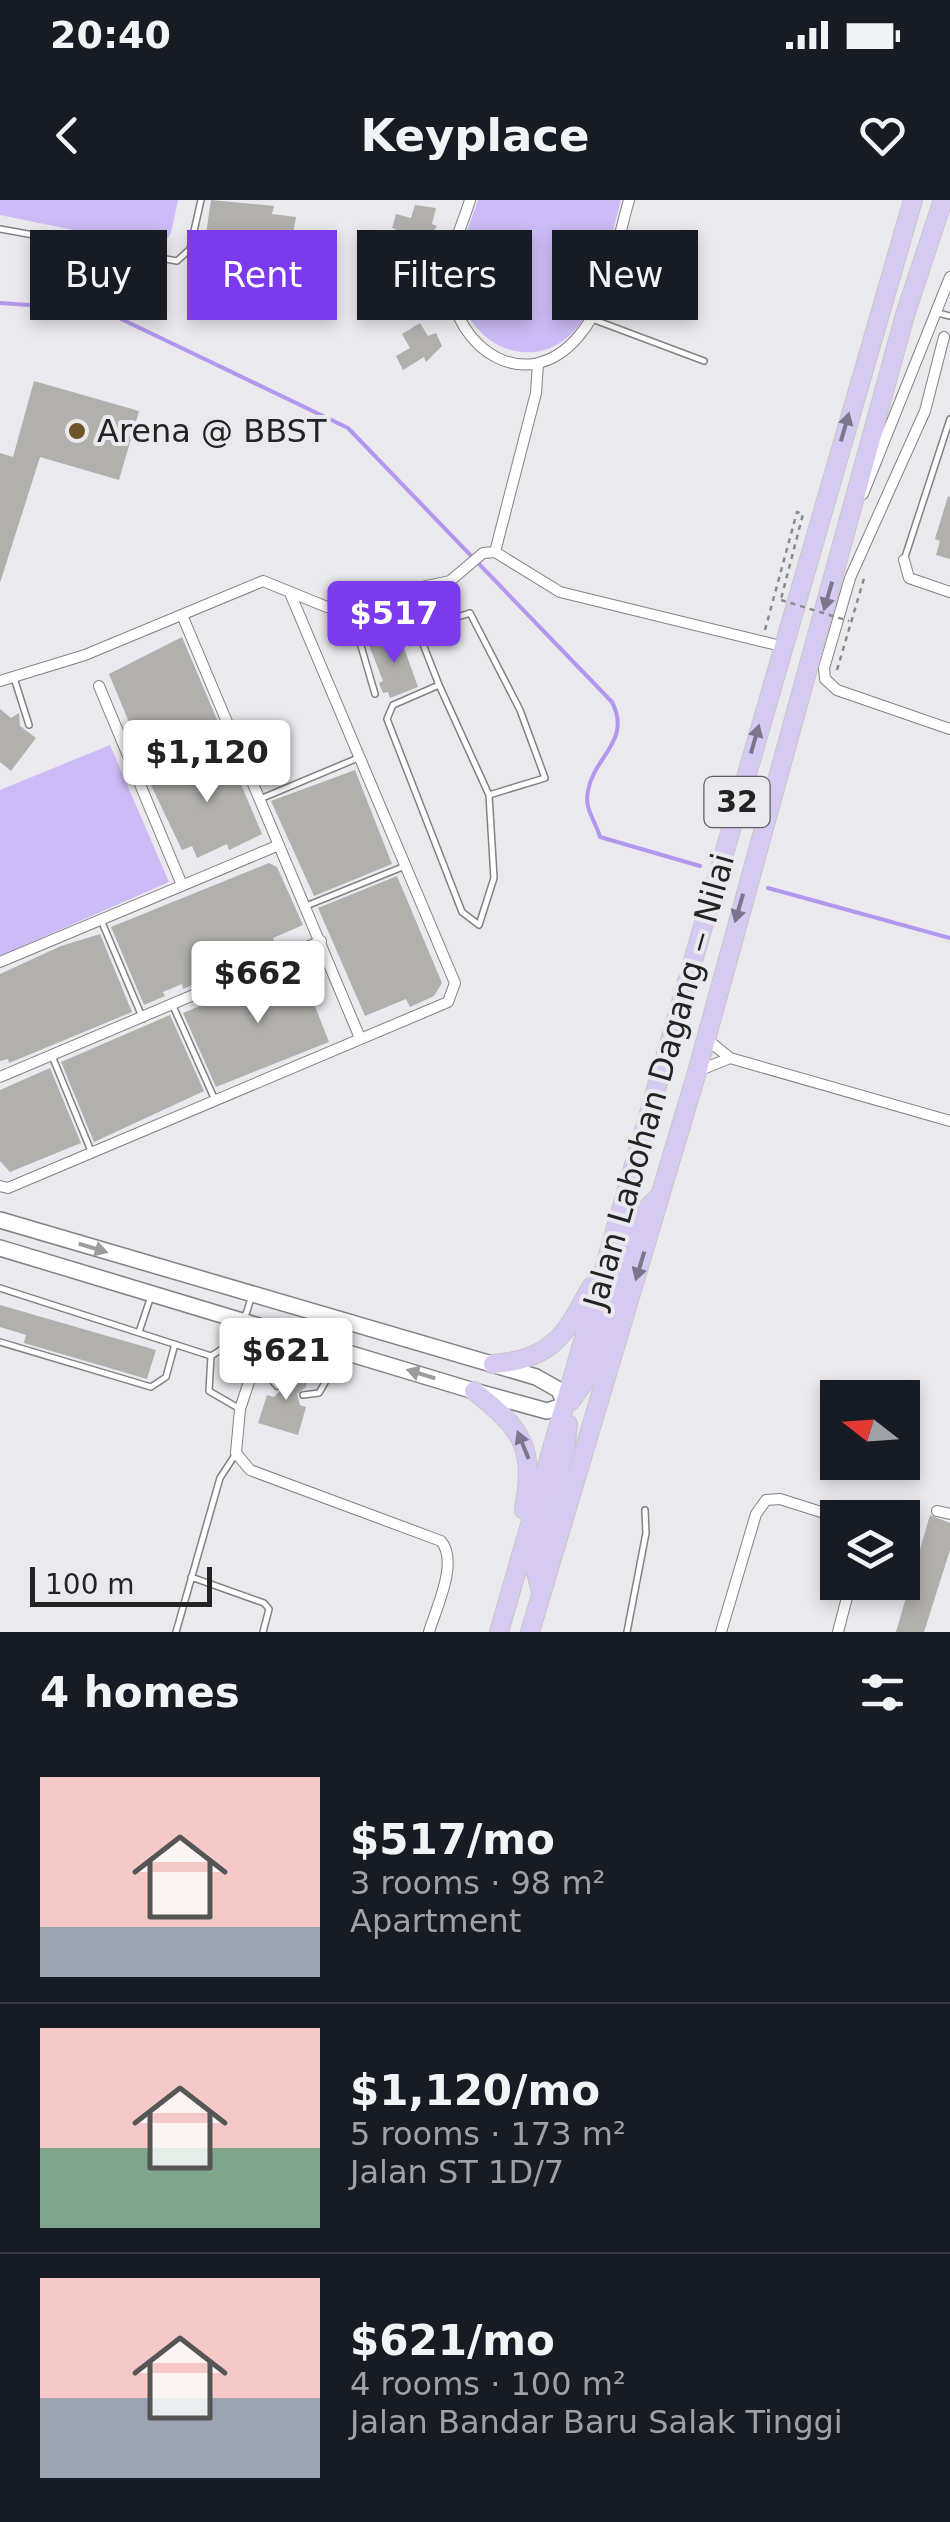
<!DOCTYPE html>
<meta charset="utf-8">
<style>
:root{--surface:#171b24;--page:#20242c;--text:#f1f3f6;--muted:#9ea1a6;--line:#363941;--accent:#7c3aed}
body{margin:0;font-family:"DejaVu Sans",sans-serif;background:var(--page);color:var(--text);height:100vh;display:flex;flex-direction:column;font-size:38px;white-space:nowrap}
*{box-sizing:border-box;margin:0}
p{font-size:32px;color:var(--muted)}
.icon{flex:none;width:55px;height:55px;fill:none;stroke:currentColor;stroke-width:2;stroke-linecap:round;stroke-linejoin:round}
.map{position:relative;height:1432px;overflow:hidden}
.details{display:flex;flex-direction:column;background:var(--surface);flex:1}
.details>*{flex:none}
.guide{position:absolute;left:30px;top:30px;width:890px;height:90px;display:flex;gap:20px}
.needle{width:65px;rotate:287deg}
.buttons{position:absolute;left:820px;top:1180px;display:grid;gap:20px}
.buttons a{display:grid;place-items:center;width:100px;height:100px;border-radius:0px;background:var(--surface);box-shadow:0 5px 15px #0003;font-size:50px}
.scale{position:absolute;left:30px;bottom:25px;width:182px;box-sizing:border-box;padding-left:10px;border:5px solid #232324;border-top:0;font-size:28px;line-height:35px;white-space:nowrap;color:#232324;-webkit-text-stroke:8px #eae9ed;paint-order:stroke}
.price{position:absolute;translate:-50% -85px;padding:0 22px;border-radius:10px;background:#fff;color:#222;font-size:32px;line-height:65px;filter:drop-shadow(0 2px 5px #0008)}
.price::after{content:'';position:absolute;left:50%;top:60px;width:30px;height:22px;margin-left:-15px;background:inherit;clip-path:polygon(0 0,100% 0,50% 100%)}
.price.active{background:var(--accent);color:#fff}
ul{padding:0;list-style:none}
li{display:flex;align-items:center;gap:30px;height:250px;padding:0 40px}
li+li{border-top:2px solid var(--line)}
li span{display:grid;place-items:center;flex:none;width:280px;height:200px;border-radius:0px;color:#555}
li>.icon{margin-inline-start:auto}
span .icon{width:120px;height:120px;fill:#fffc;stroke-width:1}
li b{font-size:42px}
h2{display:flex;justify-content:space-between;align-items:center;height:120px;padding:0 40px;font-size:42px}
.chip{padding:0 35px;border-radius:0px;background:var(--surface);box-shadow:0 5px 15px #0003;font-size:35px;line-height:90px}
.chip.active{background:var(--accent);color:#fff}
.status{display:flex;justify-content:space-between;align-items:center;height:70px;padding:0 50px;background:var(--surface);direction:ltr}
.status svg{height:28px;fill:currentColor}
header{display:flex;justify-content:space-between;align-items:center;height:130px;padding:0 40px;background:var(--surface);font-size:45px;font-weight:700}
.map>svg:first-child{display:block}
.green{fill:#ccbbf6}
.lines{fill:none;stroke-linecap:round;stroke-linejoin:round}
.stream{stroke:#b297ee;stroke-width:4}
.building{fill:#b2b0ac}
.lane-casing{stroke:#828185;stroke-width:8}
.street-casing{stroke:#828185;stroke-width:12}
.secondary-casing{stroke:#828185;stroke-width:18}
.primary-casing{stroke:#c6c6c6;stroke-width:20}
.path{stroke:#8a8a8c;stroke-width:2.5;stroke-dasharray:5 5;stroke-linecap:butt}
.lane{stroke:#fff;stroke-width:5}
.street{stroke:#fff;stroke-width:10}
.secondary{stroke:#fff;stroke-width:15}
.primary{stroke:#d6caf3;stroke-width:18}
.path-bridge{stroke:#8a8a8c;stroke-width:2.5;stroke-dasharray:5 5;stroke-linecap:butt}
.oneway{fill:#7c768c}
.oneway2{fill:#9c9c9c}
.poi-dot{fill:#705427;stroke:#eae9ed;stroke-width:4}
.labels{text-anchor:middle;stroke-width:8;stroke-linejoin:round;paint-order:stroke}
.shield{fill:#eae9ed;stroke:#5f5e60;stroke-width:2.5}
.shield-label{font-size:30px;font-weight:bold;fill:#232324}
.poi-label{font-size:32px;fill:#232324;stroke:#eae9ed;text-anchor:start}
.street-label{font-size:32px;fill:#232324;stroke:#eae9ed}
</style>
<div class="status"><b>20:40</b><svg viewBox="0 0 49 12"><path d="M0 12V9h3v3zM5 12V6h3v6zM10 12V3h3v9zM15 12V0h3v12zM26 1h20v11H26zM47 4h2v5h-2z"/></svg></div>
<header><svg class="icon" aria-label="back" viewBox="0 0 24 24"><path d="M15 5l-7 7 7 7"/></svg>Keyplace<svg class="icon" aria-label="heart" viewBox="0 0 24 24"><path d="M12 20l-8-8c-3-5 5-10 8-4 3-6 11-1 8 4z"/></svg></header>
<div class="map">
<svg width="950" height="1432" viewBox="0 0 950 1432">
<rect width="100%" height="100%" fill="#eae9ed"/>
<path class="green" d="M0,0H178L171,33L161,48L0,15Z
M478,0H621C611,35 605,79 588,111C550,184 460,153 457,74C457,52 471,22 478,0Z
M110,545L169,682L0,756V590Z"/>
<g class="lines">
<path class="stream" d="M0,103L87,109L117,117L348,228L612,502C632,541 594,556 588,591C584,609 595,620 600,637L700,666
M768,688L950,738"/>
</g>
<path class="building" d="M211,0L274,6L272,14L296,17L293,34L270,30L268,36L237,31L230,68L261,74L268,50L295,55L290,103L280,101L279,105L198,88Z
M415,5L436,8L432,24L437,26L427,42L392,28L396,14L411,18Z
M378,59L415,61L420,66L409,96L388,89L390,76L375,73Z
M420,123L428,136L436,133L442,146L426,162L424,157L403,170L396,156L410,148L402,134Z
M34,181L139,211L119,280L40,257L0,383V253L13,257Z
M948,296L950,297V359L936,355L940,341L935,339Z
M399,434L418,487L390,498L388,492L383,493L379,483L383,481L369,445Z
M182,437L224,536L148,568L109,474Z
M0,509L11,518L19,513L20,526L36,538L11,571L0,562Z
M226,549L262,634L229,650L227,644L197,658L192,646L182,650L149,581Z
M355,570L392,664L314,696L271,601Z
M269,663L277,667L303,725L273,738L275,747L256,757L183,789L182,784L163,792L165,796L144,805L111,727Z
M397,676L442,783L434,796L410,807L406,799L365,816L318,708Z
M100,734L132,812L9,863L8,859L0,861V774L61,746Z
M300,769L306,781L314,777L321,791L313,801L329,842L216,887L183,813L286,770L287,773Z
M170,815L204,891L94,942L61,862Z
M50,868L81,943L10,972L0,961V890Z
M0,1105L156,1150L147,1179L24,1143L26,1135L0,1127Z
M283,1165L310,1173L305,1188L297,1194L300,1205L306,1207L298,1235L258,1223L267,1195L274,1197L282,1189L279,1179Z
M930,1315L950,1323V1350L924,1432H896Z"/>
<g class="lines">
<g class="lane-casing">
<path id="lane" d="M0,29L177,61L190,49L201,0
M938,113L950,116
M592,119L704,161
M904,360L950,219
M403,393L439,485L393,505L387,519L462,712L479,725L494,678L489,595L439,485
M417,430L470,413L520,510L545,578L489,595
M14,478L29,525
M375,494L361,446L363,441L413,418
M139,578L233,539
M260,599L358,558
M306,706L405,666
M101,720L143,819
M173,806L215,900
M52,856L91,951
M0,1088L211,1156C235,1143 244,1124 251,1098
M139,1132L151,1096
M0,1142L151,1187L166,1177L175,1144
M211,1156L209,1191L240,1209
M277,1186L270,1178L283,1135
M303,1195L319,1193L342,1153
M191,1377L264,1403L269,1409L263,1432
M176,1432L220,1278L235,1255
M627,1432L646,1333L645,1310"/>
</g>
<g class="street-casing">
<path id="street" d="M470,0C463,24 446,58 449,82C456,150 526,197 578,137C609,102 616,44 629,0
M944,137L925,211L850,378L824,468L825,479L837,490L950,529
M863,294L950,77
M495,352L536,193L538,163
M904,360L909,378L950,392
M182,415L360,838
M0,481L85,455L263,381L327,407L450,381L483,353L495,352L560,392L773,444
M99,486L182,685
M0,762L279,645
M704,837L730,858L950,921
M698,871L730,858
M0,877L321,741
M0,986L8,988L448,802L455,783L290,393
M267,1127L240,1209L236,1253L250,1270L441,1341C459,1362 436,1408 429,1432
M937,1311L950,1314
M721,1432L756,1314L766,1300L780,1299L840,1318
M838,1432L851,1382"/>
</g>
<g class="secondary-casing">
<path id="secondary" d="M0,1020L536,1177L559,1190L565,1205L547,1211L474,1191L0,1048"/>
</g>
<g class="primary-casing">
<path id="primary" d="M493,1164C552,1159 565,1136 591,1087
M474,1191C523,1230 535,1246 524,1310
M570,1202L588,1177L636,1021L656,999
M541,1392L533,1360L565,1250L568,1224
M499,1432L913,0
M530,1432L697,872L905,115L943,0"/>
</g>
<path class="path" d="M765,430L797,312L803,314L781,399
M837,470L865,375"/>
<use href="#lane" class="lane"/>
<use href="#street" class="street"/>
<use href="#secondary" class="secondary"/>
<use href="#primary" class="primary"/>
<path class="path-bridge" d="M781,400L849,421"/>
</g>
<defs><path id="oneway-solid" d="M-6-.8H1V-3.2L6.5 0L1 3.2V.8H-6Z" transform="scale(2.5)"/></defs>
<g class="oneway">
<use href="#oneway-solid" transform="translate(845 227) rotate(-74)"/>
<use href="#oneway-solid" transform="translate(828 396) rotate(106)"/>
<use href="#oneway-solid" transform="translate(755 539) rotate(-74)"/>
<use href="#oneway-solid" transform="translate(739 708) rotate(106)"/>
<use href="#oneway-solid" transform="translate(640 1066) rotate(107)"/>
<use href="#oneway-solid" transform="translate(523 1245) rotate(-112)"/>
</g>
<g class="oneway2">
<use href="#oneway-solid" transform="translate(93 1048) rotate(17)"/>
<use href="#oneway-solid" transform="translate(421 1174) rotate(-163)"/>
</g>
<circle class="poi-dot" cx="77" cy="231" r="10"/>
<g class="labels">
<rect class="shield" x="704.5" y="577" width="65" height="50" rx="8"/>
<g class="shield-label">
<text x="737" y="612">32</text>
</g>
<g class="poi-label">
<text x="97" y="242">Arena @ BBST</text>
</g>
<g class="street-label">
<text transform="translate(659 881) rotate(-74)" y="11">Jalan Labohan Dagang ‒ Nilai</text>
</g>
</g>
</svg>
<div class="buttons">
<a><svg class="needle" viewBox="-14 -14 28 28"><path d="M0-13l5 13h-10z" fill="#e53935"/><path d="M0 13l5-13h-10z" fill="#9ea1a6"/></svg></a>
<a><svg class="icon" aria-label="layers" viewBox="0 0 24 24"><path d="M12 4l9 5-9 5-9-5zM3 14l9 5 9-5"/></svg></a>
</div>
<div class="scale">100 m</div>
<b class="price active" style="left:394px;top:466px">$517</b>
<b class="price" style="left:207px;top:605px">$1,120</b>
<b class="price" style="left:258px;top:826px">$662</b>
<b class="price" style="left:286px;top:1203px">$621</b>
<div class="guide">
<a class="chip">Buy</a>
<a class="chip active">Rent</a>
<a class="chip">Filters</a>
<a class="chip">New</a>
</div>
</div>
<section class="details">
<h2>4 homes<svg class="icon" aria-label="filters" viewBox="0 0 24 24"><path d="M4 7h16M4 17h16"/><circle cx="9" cy="7" r="2"/><circle cx="15" cy="17" r="2"/></svg></h2>
<ul>
<li><span style="background:linear-gradient(#f6c9c9 75%,#9aa5b1 0)"><svg class="icon" aria-label="home" viewBox="0 0 24 24"><path d="M3 11l9-7 9 7M6 9v11h12V9"/></svg></span><div><b>$517/mo</b><p>3 rooms · 98 m²</p><p>Apartment</p></div></li>
<li><span style="background:linear-gradient(#f6c9c9 60%,#7fa58c 0)"><svg class="icon" aria-label="home" viewBox="0 0 24 24"><path d="M3 11l9-7 9 7M6 9v11h12V9"/></svg></span><div><b>$1,120/mo</b><p>5 rooms · 173 m²</p><p>Jalan ST 1D/7</p></div></li>
<li><span style="background:linear-gradient(#f6c9c9 60%,#9aa5b1 0)"><svg class="icon" aria-label="home" viewBox="0 0 24 24"><path d="M3 11l9-7 9 7M6 9v11h12V9"/></svg></span><div><b>$621/mo</b><p>4 rooms · 100 m²</p><p>Jalan Bandar Baru Salak Tinggi</p></div></li>
</ul>
</section>
